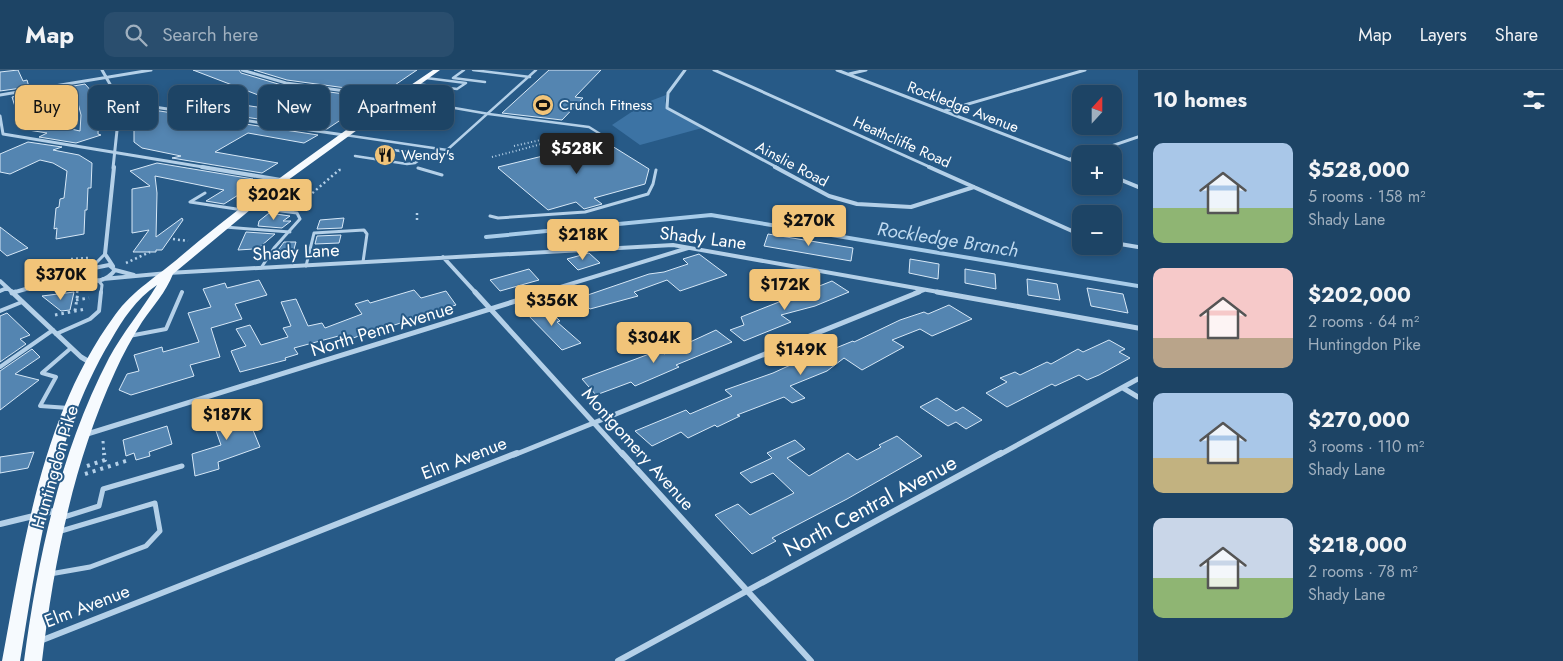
<!DOCTYPE html>
<meta charset="utf-8">
<style>
:root{--surface:#1d4465;--page:#2a4e6e;--text:#f1f3f6;--muted:#a0b0bf;--line:#3b5c79;--accent:#f1c479}
body{margin:0;font-family:Jost,sans-serif;background:var(--page);color:var(--text);height:100vh;display:flex;flex-direction:column;font-size:19px;white-space:nowrap}
*{box-sizing:border-box;margin:0}
p{font-size:16px;color:var(--muted)}
.icon{flex:none;width:28px;height:28px;fill:none;stroke:currentColor;stroke-width:2;stroke-linecap:round;stroke-linejoin:round}
.map{position:relative;flex:1;overflow:hidden}
.side{display:flex;flex-direction:column;background:var(--surface);width:425px}
.side>*{flex:none}
.hud{position:absolute;left:15px;top:15px;width:475px;height:45px;display:flex;gap:10px}
.needle{width:32px;rotate:21deg}
.tools{position:absolute;left:1072px;top:15px;display:grid;gap:10px}
.tools a{display:grid;place-items:center;width:50px;height:50px;border-radius:10px;background:var(--surface);box-shadow:0 2px 8px #0003,0 0 0 1px var(--line);font-size:25px}
.price{position:absolute;translate:-50% -42px;padding:0 11px;border-radius:5px;background:var(--accent);color:#111;font-size:16px;line-height:32px;filter:drop-shadow(0 1px 2px #0008)}
.price::after{content:'';position:absolute;left:50%;top:30px;width:15px;height:11px;margin-left:-8px;background:inherit;clip-path:polygon(0 0,100% 0,50% 100%)}
.price.current{background:#222;color:#fff}
ul{padding:0;list-style:none}
li{display:flex;align-items:center;gap:15px;height:125px;padding:0 15px}
li span{display:grid;place-items:center;flex:none;width:140px;height:100px;border-radius:10px;color:#555}
li>.icon{margin-inline-start:auto}
span .icon{width:60px;height:60px;fill:#fffc;stroke-width:1}
li b{font-size:21px}
h2{display:flex;justify-content:space-between;align-items:center;height:60px;padding:0 15px;font-size:21px}
.pill{padding:0 18px;border-radius:10px;background:var(--surface);box-shadow:0 2px 8px #0003,0 0 0 1px var(--line);font-size:18px;line-height:45px}
.pill.current{background:var(--accent);color:#111}
header{display:flex;align-items:center;gap:30px;box-sizing:border-box;height:70px;padding:0 25px;background:var(--surface);border-bottom:1px solid var(--line)}
header strong{font-size:24px}
nav{display:flex;gap:28px;margin-inline-start:auto;font-size:18px}
.search{width:350px;height:45px;background:var(--page);display:flex;align-items:center;gap:12px;box-sizing:border-box;padding:0 18px;border-radius:10px;color:var(--muted);font-size:19px}
main{display:flex;flex:1;min-height:0}
.map>svg:first-child{display:block}
.green{fill:#3c73a4}
.lines{fill:none;stroke-linecap:round;stroke-linejoin:round}
.stream{stroke:#a8cce9;stroke-width:4}
.building{fill:#5485b1;stroke:#d7e8f7}
.path-far3{stroke:#b4d0e8;stroke-width:2;stroke-dasharray:1 2.5;stroke-linecap:butt}
.path-far2{stroke:#b4d0e8;stroke-width:2.5;stroke-dasharray:2 3;stroke-linecap:butt}
.path-far1{stroke:#b4d0e8;stroke-width:3;stroke-dasharray:2.5 4;stroke-linecap:butt}
.path{stroke:#b4d0e8;stroke-width:4;stroke-dasharray:3 5;stroke-linecap:butt}
.service-far3{stroke:#b4d0e8;stroke-width:2.5}
.service-far2{stroke:#b4d0e8;stroke-width:3}
.service-far1{stroke:#b4d0e8;stroke-width:4}
.service{stroke:#b4d0e8;stroke-width:5}
.minor-far3{stroke:#b4d0e8;stroke-width:3}
.minor-far2{stroke:#b4d0e8;stroke-width:4}
.minor-far1{stroke:#b4d0e8;stroke-width:5}
.minor{stroke:#b4d0e8;stroke-width:6}
.primary{fill:#f6fafe;fill-rule:evenodd}
.labels{text-anchor:middle;stroke-width:4;stroke-linejoin:round;paint-order:stroke}
.far-poi-label{font-size:15px;fill:#fff;stroke:#275a87;text-anchor:start}
.far-street-label{font-size:15px;fill:#fff;stroke:#275a87}
.street-label{font-size:18px;fill:#fff;stroke:#275a87}
.water-label{font-size:19px;font-style:italic;fill:#bfdaf0;stroke:#275a87}
.near-street-label{font-size:21px;fill:#fff;stroke:#275a87}
</style>
<header>
<strong>Map</strong>
<div class="search"><svg class="icon" aria-label="search" viewBox="0 0 24 24"><circle cx="10" cy="10" r="6"/><path d="M15 15l6 6"/></svg>Search here</div>
<nav><a>Map</a><a>Layers</a><a>Share</a></nav>
</header>
<main>
<div class="map">
<svg width="1138" height="591" viewBox="0 0 1138 591">
<rect width="100%" height="100%" fill="#275a87"/>
<path class="green" d="M666,25L665,31L667,38L702,58L640,75L612,55L645,33Z"/>
<g class="lines">
<path class="stream" d="M486,167L711,145L1138,216"/>
</g>
<path class="building" d="M18,0L23,11L27,10L29,17L0,21V2Z
M193,0H239L241,3L285,16L374,28L327,59L169,36L197,28L277,40L279,33Z
M254,0H417L383,23L287,10Z
M549,0H601L575,27L583,28L562,50L502,43Z
M85,14L94,24L96,32L99,31L98,64L101,65L76,73L39,67L47,63L22,59L12,27L31,23L37,42L40,41L41,47L62,57L80,61L81,45L77,29L68,17Z
M153,40L318,65L304,73L248,63L215,82L278,93L262,103L172,88L181,86L142,78L134,72V46Z
M604,71L649,99L645,114L594,128L602,134L584,139L576,132L548,140L498,98H499L498,97Z
M28,72L62,77L53,80L79,85L92,93L91,118H88L87,140H85L84,164L56,169L57,158L54,159L56,138L59,137L60,129L64,128L67,101L53,93L40,90L10,104L0,102V84Z
M157,93L253,109L251,110L254,115L224,134L206,131L224,120L155,106L157,123L156,167L182,148L183,150L162,180H156V182H133L149,160L132,163V119L150,116L130,101Z
M269,143L290,146L283,151H291L282,158L258,156L259,151Z
M344,148L342,158L317,159L320,150Z
M0,157L13,167L28,178L7,186L0,180Z
M246,162L275,164L254,182V179L238,180Z
M768,164L853,178L851,191L764,176Z
M341,165L339,173L315,174L317,166Z
M284,172H296L292,186L273,187Z
M589,183L600,193L578,200L567,189Z
M699,184L727,205L680,221L667,210L634,222L638,226L590,239L579,228L649,204L664,202L688,194L683,189Z
M910,189L939,194L938,209L909,203Z
M529,199L539,210L500,221L490,210Z
M965,199L995,204L996,219L965,213Z
M1027,209L1057,214L1060,230L1028,225Z
M259,210L267,225L235,234L242,249L211,258L220,287L190,295L194,306L131,325L119,320L127,304L139,301L134,285L162,277L163,282L199,272L188,243L211,237L203,219L225,213L227,218Z
M832,211L849,222L815,236L781,245L791,252L744,271L730,260L744,255L741,247Z
M1087,218L1123,224L1128,243L1091,236Z
M414,220L421,228L446,221L456,235L379,260L378,258L351,269L346,264L294,278L298,284L285,288L286,290L240,302L231,281L246,276L236,259L250,255L261,275L288,267L283,258L291,256L281,232L296,229L308,256L322,253L325,258L362,244L355,234L368,230L370,233Z
M74,222L70,240L61,241L42,226Z
M544,235L560,251L557,252L581,273L562,280L524,241Z
M949,235L972,249L932,266L920,259L892,270L904,277L862,300L844,288L827,301L790,316L805,328L792,333L784,327L737,345L740,346L717,357L715,355L688,368L681,362L652,376L635,361L686,340L690,344L732,326L725,320L773,303L808,287L819,279L826,282L853,271L854,272L900,250L924,242L928,244Z
M7,243L30,265L20,269L26,274L0,292V246Z
M716,260L732,272L676,295L679,297L635,316L631,312L596,325L582,309L660,280L664,284Z
M1109,270L1125,279L1119,282L1130,288L1099,305L1087,310L1079,305L1055,316L1052,314L1007,337L986,323L1007,312L1000,308L1015,302L1020,305L1047,292L1051,294L1078,279L1083,282Z
M32,279L40,287L15,304L39,310L0,340V301Z
M937,328L956,341L963,337L982,350L966,359L956,352L948,356L920,337Z
M243,336L260,377L218,392L219,399L195,406L192,384L221,375L211,347Z
M167,356L172,374L149,382L150,386L136,390L134,383L126,386L123,370Z
M897,366L922,386L847,429L772,468L776,471L752,484L715,445L738,434L750,445L794,423L773,403L751,413L740,403L772,388L767,383L795,370L805,379L787,388L809,406L848,383L857,390L881,377L879,375Z
M34,382L28,398L0,403V387Z"/>
<g class="lines">
<path class="path-far3" d="M514,76L545,69
M519,80L549,72
M492,87L519,80"/>
<path class="path-far2" d="M301,133L339,100H343
M417,143V151
M173,169L188,171
M71,189L88,188
M126,193L150,182
M77,223L78,219"/>
<path class="path-far1" d="M76,230L89,228
M75,241L78,222
M55,245L86,239
M103,371L104,385"/>
<path class="path" d="M87,396L105,390L104,383
M85,404L129,390"/>
<path class="service-far3" d="M464,0L453,8L485,12
M473,0L530,7
M416,14L457,19L466,13L426,8
M397,28L489,44L589,57L605,67
M345,65L447,80L536,0
M355,86L407,94L415,93L422,88L419,84L381,78"/>
<path class="service-far2" d="M418,98L442,105
M205,123L190,132L243,140
M250,137L297,143L300,149L274,178L261,198
M490,146L498,148L585,142L648,124L653,114L656,100
M225,157L290,162
M306,196L314,163L364,160L367,164L363,192
M91,198L105,184
M98,210L102,215L101,223"/>
<path class="service-far1" d="M0,241L22,232
M56,264L90,249L99,241L101,222
M129,266L166,259L182,222
M0,297L53,260
M69,338L40,336L56,307L42,303L71,278"/>
<path class="service" d="M64,447L99,436L103,419L182,396
M50,504L90,497L146,476L160,461L155,433L61,461"/>
<path class="minor-far3" d="M102,0L120,32L113,98
M242,0L286,13L397,28
M685,0L668,23L667,38L778,98
M714,0L932,98
M837,0L1081,94
M849,4L866,0
M0,25L151,0
M120,32L344,65
M944,41L1085,0
M0,46L3,64L209,98
M1088,84L1138,67
M1070,89L1081,86"/>
<path class="minor-far2" d="M202,97L281,110
M775,97L829,126L857,134L911,137L974,117
M929,97L1081,165
M1114,107L1138,117
M1114,173L1138,177
M443,187L476,223
M109,195L115,200C107,211 94,214 82,207L89,199Z
M113,196L105,184L114,97
M115,200L134,205
M103,209L168,203L673,175L944,223
M0,211L13,223
M53,214L87,211
M0,221L7,218
M12,223L84,202
M541,223L688,178
M915,223L924,220"/>
<path class="minor-far1" d="M12,222L81,287L91,293
M475,222L623,385
M937,222L1138,258
M12,223L15,222
M1123,318L1138,327
M84,365L545,222
M514,385L919,222
M999,385L1138,309"/>
<path class="minor" d="M622,383L811,591
M0,454L58,440
M40,571L517,383
M618,591L1001,383"/>
<path class="primary" d="M433,0H440L273,121L173,204C166,222 153,236 142,252C132,268 123,284 115,302C73,393 54,492 42,591H24C38,487 60,382 109,288C123,262 142,240 157,215C136,229 123,249 111,270C53,366 38,482 20,591H2C24,473 42,344 115,245C133,220 158,206 181,186C261,119 346,59 433,0Z"/>
</g>
<defs>
<g id="stadium-disc" transform="scale(1.125)"><circle r="9.5" fill="#f1c479" stroke="#275a87"/><path d="M0-5a6.5 5 0 1 0 0 10a6.5 5 0 1 0 0-10ZM-3.5-1.8h7v3.6h-7Z" fill="#111"/></g>
<g id="restaurant-disc" transform="scale(1.125)"><circle r="9.5" fill="#f1c479" stroke="#275a87"/><path d="M-5-6h1v4h1v-4h1v4h1v-4h1v5L-1.5 .5V6h-2V.5L-5-1ZM5-6V6H3V1.5H1.5Q1.5-4 5-6Z" fill="#111"/></g>
</defs>
<g fill-rule="evenodd">
<use href="#stadium-disc" x="543" y="35"/>
<use href="#restaurant-disc" x="385" y="85"/>
</g>
<g class="labels">
<g class="far-poi-label">
<text x="559" y="40">Crunch Fitness</text>
<text x="401" y="90">Wendy's</text>
</g>
<g class="far-street-label">
<text transform="translate(963 37) rotate(21)" y="5">Rockledge Avenue</text>
<text transform="translate(902 72) rotate(24)" y="5">Heathcliffe Road</text>
<text transform="translate(792 94) rotate(28)" y="5">Ainslie Road</text>
</g>
<g class="street-label">
<text transform="translate(703 168) rotate(7)" y="6">Shady Lane</text>
<text transform="translate(296 182) rotate(-3)" y="6">Shady Lane</text>
<text transform="translate(382 259) rotate(-17)" y="6">North Penn Avenue</text>
<text transform="translate(638 379) rotate(48)" y="6">Montgomery Avenue</text>
<text transform="translate(464 388) rotate(-21)" y="6">Elm Avenue</text>
<text transform="translate(55 397) rotate(-74)" y="6">Huntingdon Pike</text>
<text transform="translate(87 536) rotate(-21)" y="6">Elm Avenue</text>
</g>
<g class="water-label">
<text transform="translate(948 169) rotate(9)" y="7">Rockledge Branch</text>
</g>
<g class="near-street-label">
<text transform="translate(870 436) rotate(-28)" y="7">North Central Avenue</text>
</g>
</g>
</svg>
<div class="tools">
<a><svg class="needle" viewBox="-14 -14 28 28"><path d="M0-13l5 13h-10z" fill="#e53935"/><path d="M0 13l5-13h-10z" fill="#a0b0bf"/></svg></a>
<a>+</a>
<a>−</a>
</div>
<b class="price current" style="left:577px;top:105px">$528K</b>
<b class="price" style="left:274px;top:151px">$202K</b>
<b class="price" style="left:809px;top:177px">$270K</b>
<b class="price" style="left:583px;top:191px">$218K</b>
<b class="price" style="left:61px;top:231px">$370K</b>
<b class="price" style="left:785px;top:241px">$172K</b>
<b class="price" style="left:552px;top:257px">$356K</b>
<b class="price" style="left:654px;top:294px">$304K</b>
<b class="price" style="left:801px;top:306px">$149K</b>
<b class="price" style="left:227px;top:371px">$187K</b>
<div class="hud">
<a class="pill current">Buy</a>
<a class="pill">Rent</a>
<a class="pill">Filters</a>
<a class="pill">New</a>
<a class="pill">Apartment</a>
</div>
</div>
<section class="side">
<h2>10 homes<svg class="icon" aria-label="filters" viewBox="0 0 24 24"><path d="M4 7h16M4 17h16"/><circle cx="9" cy="7" r="2"/><circle cx="15" cy="17" r="2"/></svg></h2>
<ul>
<li><span style="background:linear-gradient(#a9c7e8 65%,#8fb573 0)"><svg class="icon" aria-label="home" viewBox="0 0 24 24"><path d="M3 11l9-7 9 7M6 9v11h12V9"/></svg></span><div><b>$528,000</b><p>5 rooms · 158 m²</p><p>Shady Lane</p></div></li>
<li><span style="background:linear-gradient(#f6c9c9 70%,#b9a48a 0)"><svg class="icon" aria-label="home" viewBox="0 0 24 24"><path d="M3 11l9-7 9 7M6 9v11h12V9"/></svg></span><div><b>$202,000</b><p>2 rooms · 64 m²</p><p>Huntingdon Pike</p></div></li>
<li><span style="background:linear-gradient(#a9c7e8 65%,#c2b280 0)"><svg class="icon" aria-label="home" viewBox="0 0 24 24"><path d="M3 11l9-7 9 7M6 9v11h12V9"/></svg></span><div><b>$270,000</b><p>3 rooms · 110 m²</p><p>Shady Lane</p></div></li>
<li><span style="background:linear-gradient(#c9d6e8 60%,#8fb573 0)"><svg class="icon" aria-label="home" viewBox="0 0 24 24"><path d="M3 11l9-7 9 7M6 9v11h12V9"/></svg></span><div><b>$218,000</b><p>2 rooms · 78 m²</p><p>Shady Lane</p></div></li>
</ul>
</section>
</main>
